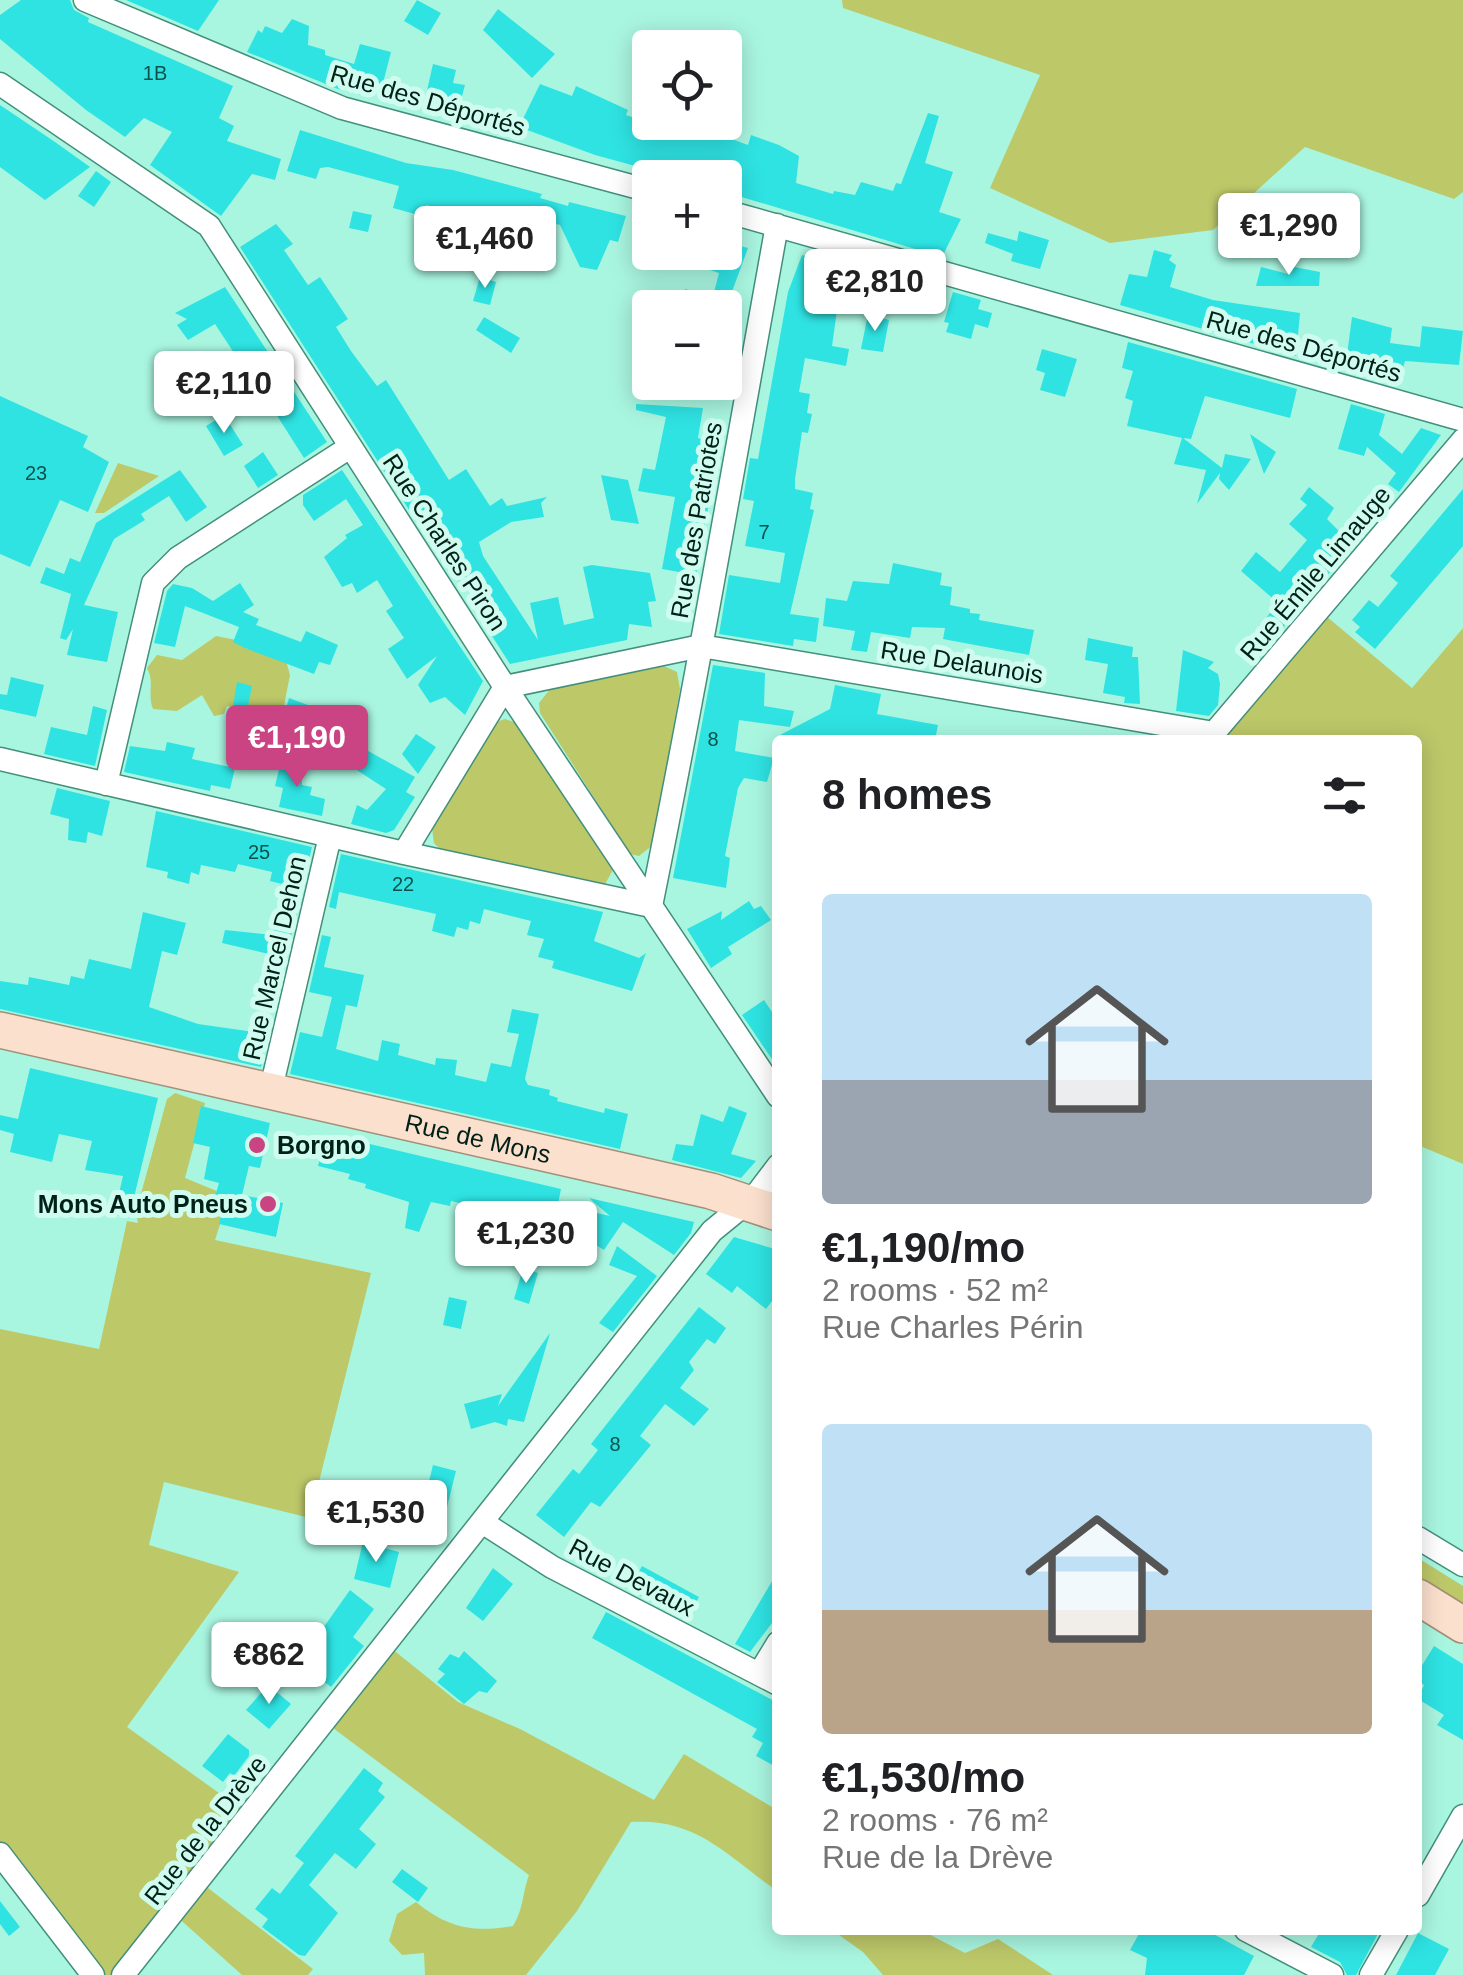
<!DOCTYPE html>
<meta charset="utf-8">
<style>
:root{--surface:#fff;--page:#f6f6f6;--text:#202124;--muted:#757577;--accent:#ca4383}
body{margin:0;font-family:Helvetica,sans-serif;background:var(--page);color:var(--text);height:100vh;display:flex;flex-direction:column;font-size:38px;white-space:nowrap}
*{box-sizing:border-box;margin:0}
p{font-size:32px;color:var(--muted)}
.icon{flex:none;width:55px;height:55px;fill:none;stroke:currentColor;stroke-width:2;stroke-linecap:round;stroke-linejoin:round}
.map{position:relative;flex:1;overflow:hidden}
.details{position:absolute;left:772px;top:735px;width:650px;height:1200px;display:flex;flex-direction:column;background:var(--surface);border-radius:10px;box-shadow:0 5px 25px #0003}
.details>*{flex:none}
.tools{position:absolute;left:632px;top:30px;display:grid;gap:20px}
.tools a{display:grid;place-items:center;width:110px;height:110px;border-radius:10px;background:var(--surface);box-shadow:0 5px 25px #0003;font-size:50px}
.price{position:absolute;translate:-50% -85px;padding:0 22px;border-radius:10px;background:#fff;color:#222;font-size:32px;line-height:65px;filter:drop-shadow(0 2px 5px #0008)}
.price::after{content:'';position:absolute;left:50%;top:60px;width:30px;height:22px;margin-left:-15px;background:inherit;clip-path:polygon(0 0,100% 0,50% 100%)}
.price.selected{background:var(--accent);color:#fff}
ul{padding:0;list-style:none}
li{display:grid;align-content:center;gap:20px;height:530px;padding:0 50px}
li span{display:grid;place-items:center;height:310px;border-radius:10px;color:#555}
li>.icon{margin-inline-start:auto}
span .icon{width:180px;height:180px;fill:#fffc;stroke-width:1}
li b{font-size:42px}
h2{display:flex;justify-content:space-between;align-items:center;height:120px;padding:0 50px;font-size:42px}
.map>svg:first-child{display:block}
.green{fill:#bdc869}
.building{fill:#2fe3e3}
.lines{fill:none;stroke-linecap:round;stroke-linejoin:round}
.street-casing{stroke:#428f7c;stroke-width:25}
.primary-casing{stroke:#a28f79;stroke-width:38}
.street{stroke:#fff;stroke-width:22}
.primary{stroke:#fce0ce;stroke-width:35}
.poi-dot{fill:#ca4383;stroke:#d0fcef;stroke-width:4}
.labels{text-anchor:middle;stroke-width:10;stroke-linejoin:round;paint-order:stroke}
.number-label{font-size:20px;fill:#0c514b}
.street-label{font-size:25px;fill:#002018;stroke:#d0fcef}
.poi-label{font-size:25px;font-weight:bold;fill:#002018;stroke:#d0fcef;text-anchor:start}
</style>
<div class="map">
<svg width="1463" height="1975" viewBox="0 0 1463 1975">
<rect width="100%" height="100%" fill="#a9f6e0"/>
<path class="green" d="M842,0H1463V192L1454,199L1305,147L1213,230L1110,243L990,188L1040,75L843,8Z
M118,463L159,476L104,513H95Z
M1320,611L1412,688L1463,628V1164L1418,1145V740H1208Z
M216,636L236,640L247,649H267L285,657L290,675L281,721L227,706L224,714L214,716L202,695L177,711L153,709C147,694 155,682 147,668L157,655L182,660Z
M664,666L677,672L680,689L653,845L639,856L630,854L540,713L539,703L551,688Z
M505,719L514,722L526,735L614,868L604,886L442,851L434,843L431,821L493,723Z
M175,1093L205,1103L185,1178L224,1194L226,1206L215,1240L371,1273L310,1518L164,1482L149,1545L239,1572L127,1727L251,1816L199,1881L313,1969L308,1975H242L174,1914L123,1975H93L0,1854V1329L99,1349L127,1221L138,1223L136,1212L167,1099Z
M1418,1558L1463,1586V1605L1418,1578Z
M386,1644L458,1702L520,1729L654,1800L684,1754L777,1810V1891C726,1855 697,1818 631,1822L577,1911L526,1975H425L424,1953L402,1955L389,1941L397,1914L416,1902C448,1928 473,1933 513,1926C524,1908 522,1894 529,1875L325,1722Z
M832,1930H921L965,1953L998,1939L1053,1975H883L863,1952Z"/>
<path class="building" d="M21,0H70L74,10L89,18L88,22L233,86L219,118L234,126L227,141L281,159L275,180L252,174L221,216L150,165L172,132L144,118L125,137L86,110L0,39V15Z
M126,0H219L198,31Z
M417,0L441,13L428,35L404,21Z
M498,9L555,54L532,78L483,30Z
M292,19L309,26L308,45L325,50V55L354,64L360,44L391,52L382,87H374L371,97L338,89L247,52L258,30L262,33L265,26L282,33Z
M433,64L456,70L453,83L465,85L458,111L425,99Z
M540,84L572,96L576,86L628,110L626,115L635,118L633,124L671,135L673,128L706,137L707,130L748,145L751,135L779,145L799,156L796,183L833,194L834,191L855,195L861,182L893,191L896,183L901,184L928,113L939,116L925,163L953,172L939,212L961,219L942,257L725,192V178H679L595,155L519,127Z
M0,105L55,142L90,167L45,200L0,167Z
M300,130L406,163L453,170L542,194L540,198L568,206L569,202L626,216L618,242L610,240L597,270L580,267L560,225L533,218L531,229L426,205L422,216L393,208L399,186L328,167L320,168L316,179L287,171Z
M96,171L111,182L94,207L78,196Z
M353,211L372,215L368,232L349,228Z
M276,224L293,244L284,250L308,285L320,277L348,319L336,327L351,351L377,386L386,380L449,480L466,469L490,506L502,498L507,506L547,497L541,503L544,517L511,522L479,542L483,556L538,640L530,603L558,597L564,625L594,618L583,567L592,565L650,573L656,601L648,602L652,627L629,624L627,640L510,664L483,622L498,612L477,579L463,587L447,569L240,247Z
M1019,231L1049,240L1040,269L1011,261L1013,254L985,243L988,233L1017,241Z
M725,242L748,248L729,300L736,302V308L682,305L685,289L713,296L719,273L704,268L708,252H725Z
M1154,250L1172,255L1169,260L1176,265L1170,287L1213,300L1300,313L1296,356L1120,305L1129,274L1147,277Z
M802,255L841,265L830,303H838L832,346L849,349L846,366L805,358L799,392L810,394L807,413L812,414L808,433L802,432L795,479V489L813,493L810,509L814,510L790,614L819,618L816,642L794,639L793,646L719,634L729,575L780,583L785,553L745,546L754,501L743,499L750,458L758,459L788,292Z
M1289,266L1320,272L1319,286H1256L1261,267L1288,274Z
M480,277L496,282L490,305L473,301Z
M225,287L327,442L304,458L269,403L265,405L233,362L238,359L215,324L188,340L177,325L187,319L175,313Z
M953,292L981,300L978,309L992,313L988,328L975,324L971,339L946,332L949,323L944,322Z
M868,314L889,320L883,352L861,349Z
M484,317L520,338L511,353L476,330Z
M1352,317L1392,328L1390,343L1420,347L1422,326L1463,331L1459,365L1405,361L1399,383L1345,370Z
M1128,342L1297,389L1290,418L1205,396L1191,439L1183,438L1222,468L1225,454L1251,459L1229,490L1219,479L1220,473L1197,504L1206,470L1174,464L1182,438L1127,426L1133,401L1125,398L1133,371L1122,368Z
M1042,349L1077,359L1065,397L1040,390L1045,373L1036,370Z
M0,396L88,436L83,447L109,462L88,512L60,500L30,567L0,554Z
M636,404L703,408L698,438L705,440L698,478L713,481L696,575L662,569L675,497L638,491L643,468L655,470L666,417L636,410Z
M1351,404L1385,414L1379,435L1402,454L1421,428L1441,435L1399,492L1388,484L1396,473L1367,447L1364,456L1338,449Z
M224,415L243,445L224,456L206,426Z
M1250,434L1276,452L1264,474Z
M263,452L278,475L258,488L244,466Z
M180,470L207,507L186,522L169,496L141,514L145,520L114,539L84,605L118,612L107,662L67,655L73,629L66,640L60,638L71,594L40,583L46,567L64,574L70,558L80,562L96,523Z
M342,470L483,681L465,715L445,697L430,703L418,685L437,656L407,679L388,649L404,638L386,611L393,606L377,580L357,593L352,583L342,587L324,557L347,538L345,535L363,525L346,499L314,521L303,505V495Z
M601,475L628,480L639,524L611,520Z
M1309,487L1334,508L1327,519L1339,531L1330,540L1346,553L1260,655L1246,643L1278,603L1241,571L1256,552L1280,572L1307,540L1289,524L1307,505L1300,499Z
M1463,489V546L1375,649L1355,632L1360,627L1352,620L1369,600L1378,607L1398,583L1390,576Z
M893,563L942,573L940,585L952,587L950,605L970,609V613L980,614L979,620L1034,630L1029,655L943,639L945,628L912,627L910,638L871,632L867,652L851,650L855,631L823,626L826,598L847,601L853,581L889,584Z
M240,583L254,605L243,612L259,619L256,625L301,642L306,631L338,645L330,665L319,662L314,674L245,648L233,642L239,627L185,606L175,647L154,643L167,591L173,584L192,588L213,601Z
M1088,638L1133,647L1132,657H1138L1140,704L1124,703L1125,697L1103,693L1108,664L1085,660Z
M1183,650L1214,662L1208,668L1218,674L1220,684L1218,705L1209,716L1176,711Z
M713,665L765,673L764,706L794,711L790,727L739,720L735,751L774,758L767,782L744,778L738,788L725,856L730,858L726,888L673,878Z
M11,677L44,685L36,717L0,709V694L7,695Z
M237,682L252,686L245,721L231,718Z
M835,685L881,694L877,714L938,725L935,740H813L780,735L830,709Z
M289,698L332,714L329,725L285,713Z
M93,706L107,710L95,766L44,754L51,727L87,735Z
M416,734L436,747L418,774L402,754Z
M167,742L195,748L192,759L235,768L230,789L211,785L210,791L124,772L130,746L165,751Z
M361,747L415,777L406,792L415,797L394,830L386,833L351,824L357,805L367,810L386,789L349,765Z
M282,757L301,761L302,785L312,787L310,795L325,799L322,816L279,807L283,788L275,786Z
M57,788L110,801L102,836L88,832L86,843L68,840L69,819L50,814Z
M156,811L312,847L286,958L222,943L225,930L272,935L286,885L270,881L272,872L238,864L235,872L201,865L199,875L191,872L189,884L167,878L168,872L146,867Z
M341,854L603,912L594,941L639,958L646,953L632,991L552,968L554,961L538,957L544,939L527,935L531,921L484,909L480,924L470,921L468,930L457,927L454,937L432,931L436,914L339,892L336,909L329,907Z
M749,901L754,909L761,906L771,920L728,947L732,954L711,968L687,929L722,911L721,920Z
M143,912L186,923L177,955L162,951L149,1007L198,1024L268,1034L261,1067L0,1009V981L28,985L29,977L69,985L71,976L84,979L89,959L131,969Z
M322,935L331,937L324,967L364,975L357,1007L346,1005L336,1049L378,1061L382,1040L400,1044L398,1055L435,1065L436,1058L457,1060L455,1075L486,1082L491,1063L511,1067L519,1034L507,1032L512,1009L539,1014L525,1079L528,1085L550,1090L549,1095L558,1098L557,1101L604,1113L605,1108L628,1114L620,1149L290,1074L300,1032L322,1037L332,997L309,992Z
M764,1000L778,1021V1068L742,1015Z
M30,1068L158,1098L129,1218L114,1215L123,1176L85,1170L92,1141L59,1134L52,1162L10,1152L14,1134L0,1130V1115L18,1119Z
M201,1106L270,1123L260,1168L249,1166L242,1195L283,1203L276,1237L219,1224L222,1211L216,1210L218,1201L214,1200L219,1183L204,1179L210,1147L193,1143Z
M729,1106L747,1113L731,1154L756,1161L741,1178L672,1160L676,1144L693,1146L701,1114L723,1122Z
M325,1139L357,1141L561,1189L558,1204L610,1216L589,1198L694,1222L691,1233L674,1255L623,1222L604,1250L580,1235L576,1253L525,1233L521,1237L490,1228L477,1207L451,1201L450,1206L431,1202L419,1232L405,1228L409,1202L365,1188L366,1184L348,1179L350,1174L318,1166Z
M734,1237L778,1250V1293L766,1309L737,1286L732,1293L706,1274Z
M617,1246L657,1276L613,1332L599,1323L637,1276L609,1265Z
M523,1268L538,1273L529,1304L514,1299Z
M449,1297L467,1301L461,1329L443,1325Z
M699,1307L726,1328L715,1344L707,1339L689,1362L694,1370L680,1388L709,1409L694,1426L665,1404L640,1436L651,1445L600,1507L591,1502L564,1537L536,1515L573,1469L579,1474L598,1450L591,1444Z
M550,1333L524,1422L508,1419L507,1426L495,1422L471,1429L464,1404L502,1394L498,1406Z
M433,1465L456,1471L444,1519L421,1514Z
M363,1542L399,1552L390,1588L354,1579Z
M642,1566L699,1597L687,1620L629,1590Z
M493,1568L513,1584L483,1621L466,1608Z
M778,1571V1615L750,1652L735,1644Z
M350,1590L374,1609L353,1637L364,1646L331,1687L299,1662Z
M606,1612L778,1703V1768L756,1756L763,1743L752,1737L757,1729L592,1638Z
M1434,1646L1463,1664V1740L1437,1725L1444,1715L1418,1699L1424,1685L1418,1681V1672Z
M464,1651L497,1681L487,1693L479,1691L464,1704L437,1682L445,1674L438,1669L450,1654L459,1658Z
M268,1685L291,1704L269,1729L246,1710Z
M228,1734L249,1750V1756L234,1776L230,1773L223,1782L202,1766Z
M364,1768L383,1783L378,1791L385,1797L359,1829L376,1844L356,1869L335,1853L309,1885L338,1913L305,1956L299,1955L262,1927L268,1919L255,1909L272,1888L280,1894L304,1863L295,1856Z
M402,1869L428,1888L418,1902L392,1882Z
M0,1901L20,1927L9,1936L0,1924Z
M1141,1930H1206L1254,1956L1244,1975H1145L1147,1958L1130,1950Z
M1321,1930H1380L1356,1975H1347L1340,1962L1311,1947Z
M1418,1933L1449,1949L1435,1975H1396Z"/>
<g class="lines">
<g class="street-casing">
<path id="street" d="M85,0L342,108L650,191
M0,84L209,226L505,687L778,1096
M725,211L1463,420
M777,225C736,452 697,679 651,906L404,853L505,687L701,646L1214,733
M1208,740L1463,440
M0,759L404,853
M106,784L153,583L178,558L350,447
M270,1093L330,836
M482,1522L552,1567L778,1684
M1418,1538L1463,1565
M759,1674L778,1643
M0,1854L93,1975
M1418,1895L1463,1816
M1246,1930L1332,1975
M123,1975L712,1231L756,1195L778,1166
M1371,1975L1397,1930"/>
</g>
<g class="primary-casing">
<g id="primary">
<path id="s1" d="M0,1030L711,1191L778,1213"/>
<path d="M1418,1597L1463,1625"/>
</g>
</g>
<use href="#street" class="street"/>
<use href="#primary" class="primary"/>
</g>
<g class="poi-dot">
<circle cx="257" cy="1145" r="10"/>
<circle cx="268" cy="1204" r="10"/>
</g>
<g class="labels">
<g class="number-label">
<text x="155" y="80">1B</text>
<text x="36" y="480">23</text>
<text x="764" y="539">7</text>
<text x="713" y="746">8</text>
<text x="259" y="859">25</text>
<text x="403" y="891">22</text>
<text x="615" y="1451">8</text>
</g>
<g class="street-label">
<text transform="translate(428 100) rotate(16)" y="9">Rue des Déportés</text>
<text transform="translate(1304 346) rotate(16)" y="9">Rue des Déportés</text>
<text transform="translate(696 520) rotate(-80)" y="9">Rue des Patriotes</text>
<text transform="translate(445 542) rotate(57)" y="9">Rue Charles Piron</text>
<text transform="translate(1315 573) rotate(-50)" y="9">Rue Émile Limauge</text>
<text transform="translate(962 662) rotate(9)" y="9">Rue Delaunois</text>
<text transform="translate(274 958) rotate(-77)" y="9">Rue Marcel Dehon</text>
<text dy="9" stroke="none"><textPath href="#s1" startOffset="490">Rue de Mons</textPath></text>
<text transform="translate(632 1577) rotate(28)" y="9">Rue Devaux</text>
<text transform="translate(205 1830) rotate(-52)" y="9">Rue de la Drève</text>
</g>
<g class="poi-label">
<text x="277" y="1154">Borgno</text>
<text x="248" y="1213" text-anchor="end">Mons Auto Pneus</text>
</g>
</g>
</svg>
<div class="tools">
<a><svg class="icon" aria-label="locate" viewBox="0 0 24 24"><circle cx="12" cy="12" r="6"/><path d="M12 2v4M12 18v4M2 12h4M18 12h4"/></svg></a>
<a>+</a>
<a>−</a>
</div>
<b class="price" style="left:1289px;top:278px">€1,290</b>
<b class="price" style="left:485px;top:291px">€1,460</b>
<b class="price" style="left:875px;top:334px">€2,810</b>
<b class="price" style="left:224px;top:436px">€2,110</b>
<b class="price selected" style="left:297px;top:790px">€1,190</b>
<b class="price" style="left:526px;top:1286px">€1,230</b>
<b class="price" style="left:376px;top:1565px">€1,530</b>
<b class="price" style="left:269px;top:1707px">€862</b>
<section class="details">
<h2>8 homes<svg class="icon" aria-label="filters" viewBox="0 0 24 24"><path d="M4 7h16M4 17h16"/><circle cx="9" cy="7" r="2"/><circle cx="15" cy="17" r="2"/></svg></h2>
<ul>
<li><span style="background:linear-gradient(#bfe0f5 60%,#9aa5b1 0)"><svg class="icon" aria-label="home" viewBox="0 0 24 24"><path d="M3 11l9-7 9 7M6 9v11h12V9"/></svg></span><div><b>€1,190/mo</b><p>2 rooms · 52 m²</p><p>Rue Charles Périn</p></div></li>
<li><span style="background:linear-gradient(#bfe0f5 60%,#b9a48a 0)"><svg class="icon" aria-label="home" viewBox="0 0 24 24"><path d="M3 11l9-7 9 7M6 9v11h12V9"/></svg></span><div><b>€1,530/mo</b><p>2 rooms · 76 m²</p><p>Rue de la Drève</p></div></li>
</ul>
</section>
</div>
